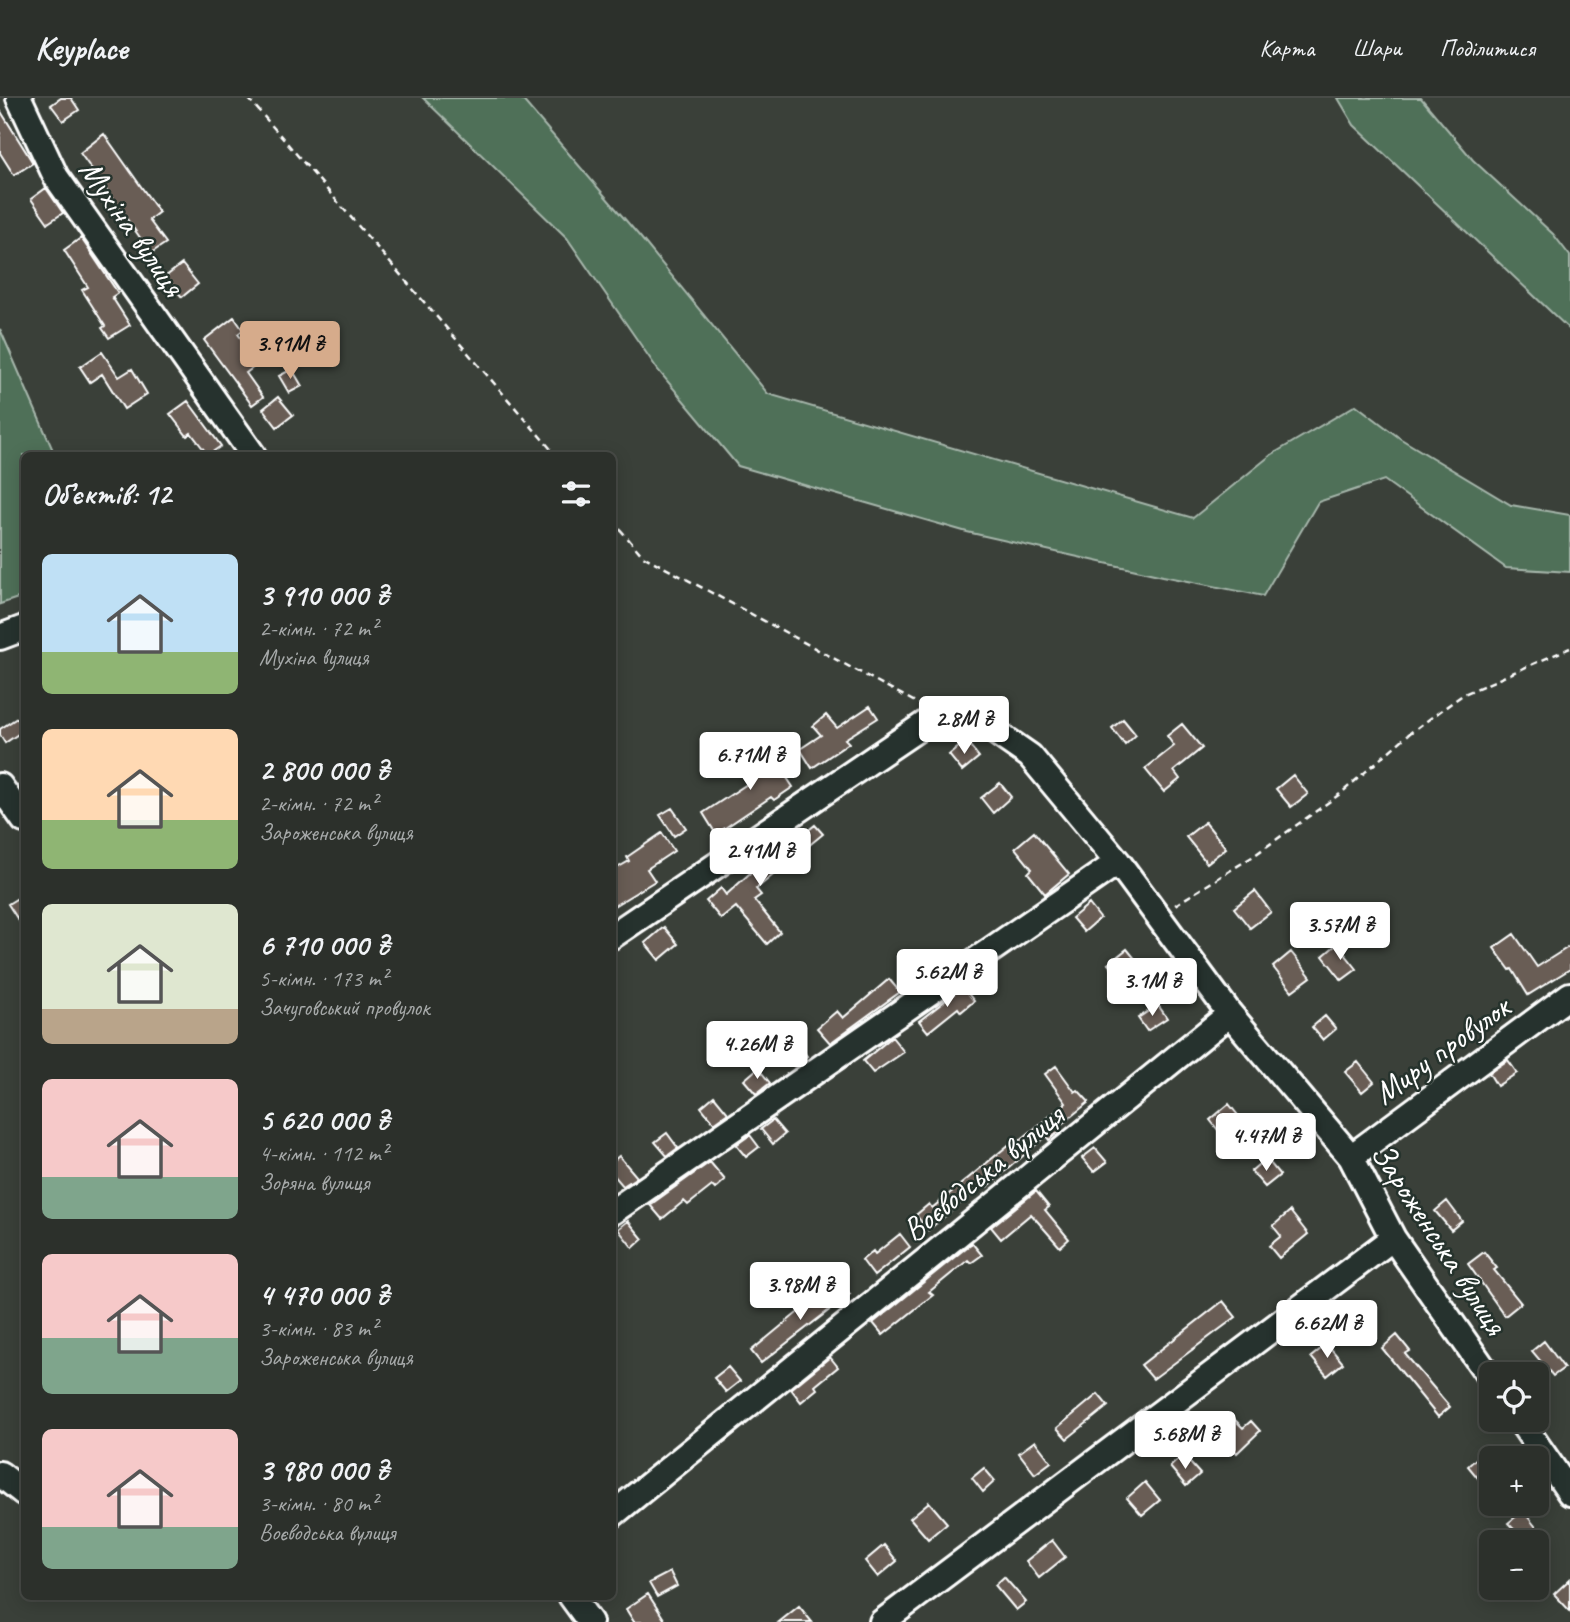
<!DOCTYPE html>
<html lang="uk">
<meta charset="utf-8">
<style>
:root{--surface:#2c302b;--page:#383c37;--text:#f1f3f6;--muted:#a6a9a9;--line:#484b47;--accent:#d6ab8b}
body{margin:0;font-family:Caveat,sans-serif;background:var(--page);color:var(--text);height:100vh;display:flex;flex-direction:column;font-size:26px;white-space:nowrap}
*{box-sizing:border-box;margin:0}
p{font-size:23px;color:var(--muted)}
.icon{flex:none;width:38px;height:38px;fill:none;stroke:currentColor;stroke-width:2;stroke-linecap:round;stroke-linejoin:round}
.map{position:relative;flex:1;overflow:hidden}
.sheet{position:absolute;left:21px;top:354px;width:595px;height:1148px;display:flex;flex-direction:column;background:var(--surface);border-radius:10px;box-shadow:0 4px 18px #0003,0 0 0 2px var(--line)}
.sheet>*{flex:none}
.fabs{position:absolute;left:1479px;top:1264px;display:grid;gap:14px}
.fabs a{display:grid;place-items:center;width:70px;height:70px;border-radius:10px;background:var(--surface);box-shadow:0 4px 18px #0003,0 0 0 2px var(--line);font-size:35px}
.price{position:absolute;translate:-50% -60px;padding:0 16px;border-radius:7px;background:#fff;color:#222;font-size:23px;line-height:46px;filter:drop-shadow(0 2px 4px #0008)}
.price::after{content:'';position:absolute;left:50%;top:42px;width:21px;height:16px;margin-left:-10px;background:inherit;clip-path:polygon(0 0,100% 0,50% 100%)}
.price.selected{background:var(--accent);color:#111}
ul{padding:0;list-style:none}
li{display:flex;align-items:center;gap:21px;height:175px;padding:0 21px}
li span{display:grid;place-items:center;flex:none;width:196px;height:140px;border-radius:10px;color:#555}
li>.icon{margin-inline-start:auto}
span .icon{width:84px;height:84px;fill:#fffc;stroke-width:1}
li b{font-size:30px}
h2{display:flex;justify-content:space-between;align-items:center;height:84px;padding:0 21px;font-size:30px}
header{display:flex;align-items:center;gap:42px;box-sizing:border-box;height:98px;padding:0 35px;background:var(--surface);border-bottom:2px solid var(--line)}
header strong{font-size:33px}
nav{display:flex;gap:38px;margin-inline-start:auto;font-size:24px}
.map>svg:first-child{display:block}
.green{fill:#4f6f59;stroke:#a7b7ac;stroke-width:2}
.building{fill:#695d55;stroke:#fff;stroke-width:2}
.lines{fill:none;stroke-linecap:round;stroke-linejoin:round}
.minor-casing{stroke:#fff;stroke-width:30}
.path{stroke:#fff;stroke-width:2.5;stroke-dasharray:7 5;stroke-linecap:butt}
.minor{stroke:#26332d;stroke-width:24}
.labels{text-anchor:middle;stroke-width:5;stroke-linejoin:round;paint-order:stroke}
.street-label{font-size:33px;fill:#fff;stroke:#26332d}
</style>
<header>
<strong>Keyplace</strong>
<nav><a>Карта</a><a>Шари</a><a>Поділитися</a></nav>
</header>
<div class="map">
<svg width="1570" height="1524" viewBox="0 0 1570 1524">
<rect width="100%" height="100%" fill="#3a4039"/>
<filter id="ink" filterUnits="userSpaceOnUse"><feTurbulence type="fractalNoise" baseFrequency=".0143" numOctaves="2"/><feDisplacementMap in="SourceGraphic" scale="14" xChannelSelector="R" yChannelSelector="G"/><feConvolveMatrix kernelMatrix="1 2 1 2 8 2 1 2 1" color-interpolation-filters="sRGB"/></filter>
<g filter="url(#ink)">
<path class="green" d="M423,0H521L641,140L768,296L1193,420L1271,357L1356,307L1401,341L1511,407L1570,417V474L1506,470L1384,382L1318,404L1263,498L1163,478L967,434L738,368L658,272L567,140Z
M1338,0H1421L1473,62L1553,136L1570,158V232L1354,27Z
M0,231L55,357H24V498L0,506Z"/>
<path class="building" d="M61,0H71L79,12L63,23L51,7Z
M0,12L33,65L14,77L0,55Z
M104,36L159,114L149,122L166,145L151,155L80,55Z
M46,90L63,115L48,125L31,101Z
M81,140L118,195L112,199L130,227L109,240L102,230L105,228L82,192L88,189L64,152Z
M182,166L198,186L182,199L165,179Z
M234,219L243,232L238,236L259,265L246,275L263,299L252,307L204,242Z
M102,254L119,279L132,271L147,296L124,311L102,276L90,284L80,269Z
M292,271L302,288L289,295L279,278Z
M278,299L293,317L277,329L263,311Z
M188,303L221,348L208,357L191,335L187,338L170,316Z
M870,608L878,620L845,641L849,645L812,670L800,651L821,637L813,628L826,617L837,630Z
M17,620L24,632L5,645L0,637V631Z
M1123,621L1136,637L1125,647L1112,630Z
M1182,626L1202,650L1174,673L1180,681L1164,694L1145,671L1174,648L1167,638Z
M966,643L979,659L962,673L949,657Z
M768,651L793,689L774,702L771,699L716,736L703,715L753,682L743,668Z
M1293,677L1308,696L1291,709L1276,691Z
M1000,685L1011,699L993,715L981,700Z
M672,710L686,730L674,738L660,717Z
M1205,724L1226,750L1207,765L1186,739Z
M815,727L823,736L756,791L761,797L754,802L780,834L767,846L736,809L721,821L706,803L721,790L726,797L771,756L774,760Z
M1034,734L1069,776L1045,796L1028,775L1032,771L1015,750Z
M662,735L674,753L647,771L655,783L612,809V773L629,763L627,759Z
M1255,793L1271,814L1250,830L1234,810Z
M24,796V831L8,806Z
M1089,806L1100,820L1084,834L1072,820Z
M664,829L678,846L659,862L645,845Z
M1514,836L1537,869L1570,848V871L1528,897L1512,871L1510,872L1494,850Z
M1337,846L1357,871L1342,882L1323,858Z
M1127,851L1141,868L1122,883L1108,866Z
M1291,854L1311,879L1292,893L1273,869Z
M889,881L900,894L830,945L817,930L837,913L843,920Z
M963,889L974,903L961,914L958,910L928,934L919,923Z
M1158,907L1167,920L1147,933L1138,920Z
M1325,918L1336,931L1323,942L1312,929Z
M892,939L904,954L873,975L863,963Z
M797,945L807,958L794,968L784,955Z
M1508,962L1517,975L1497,988L1489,975Z
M1358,964L1374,984L1362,994L1345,974Z
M1056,968L1075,994L1078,992L1089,1004L1058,1029L1061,1032L1049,1042L1046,1038L987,1089L984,1086L928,1132L916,1117L929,1106L932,1110L1017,1040L1019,1043L1066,1005L1045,976Z
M758,970L770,985L756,996L744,982Z
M714,998L728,1015L714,1025L701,1009Z
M1229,1006L1245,1026L1226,1042L1210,1022Z
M773,1022L785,1036L773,1046L761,1031Z
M667,1035L678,1050L667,1058L655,1044Z
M750,1037L759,1049L746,1059L736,1047Z
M1095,1050L1107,1064L1094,1074L1082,1060Z
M619,1058L637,1079L623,1088L612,1075V1064Z
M1266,1060L1280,1077L1265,1089L1251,1073Z
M710,1064L725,1082L715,1091L712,1088L688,1107L684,1103L662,1121L650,1107Z
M1036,1093L1049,1109L1045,1112L1069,1141L1060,1149L1031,1116L1001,1141L991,1129Z
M1447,1103L1462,1123L1451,1132L1435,1113Z
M1290,1113L1308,1136L1279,1160L1269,1148L1281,1138L1273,1128Z
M628,1123L643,1141L633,1150L618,1131Z
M900,1136L910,1149L874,1178L862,1162L873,1153L875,1156Z
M972,1145L982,1157L971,1165L968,1162L929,1194L933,1197L883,1237L873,1225Z
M1484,1154L1497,1170L1494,1172L1521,1205L1505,1218L1468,1166Z
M840,1184L850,1196L761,1265L751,1253L820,1196L822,1198Z
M1223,1203L1236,1219L1153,1281L1141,1267Z
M1397,1237L1410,1253L1405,1256L1450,1309L1438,1319L1382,1250Z
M1544,1243L1564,1270L1553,1278L1532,1253Z
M1327,1246L1343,1265L1327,1278L1311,1259Z
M830,1259L838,1269L815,1288L817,1291L801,1304L791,1291Z
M728,1269L740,1283L726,1294L714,1280Z
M1098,1296L1108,1308L1067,1341L1057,1330Z
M1234,1321L1243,1330L1251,1323L1260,1333L1237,1355L1219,1335Z
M1035,1343L1051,1364L1035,1376L1019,1355Z
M1183,1357L1200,1376L1186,1388L1170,1369Z
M1477,1360L1491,1376L1482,1385L1468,1368Z
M984,1370L995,1383L983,1394L972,1380Z
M1145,1384L1160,1402L1142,1417L1127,1400Z
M929,1404L947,1425L928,1441L910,1420Z
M1523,1413L1539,1433L1526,1444L1508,1425Z
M1052,1442L1065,1459L1039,1480L1026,1463Z
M884,1447L897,1463L878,1479L865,1463Z
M670,1474L677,1488L657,1499L649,1485Z
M1004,1479L1026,1504L1016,1512L995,1487Z
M1570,1481V1513L1554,1496Z
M648,1496L666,1524H634L626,1511Z
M799,1508L812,1524H779Z"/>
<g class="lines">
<g class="minor-casing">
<path id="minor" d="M19,0L56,79L253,357
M0,539L24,530
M0,688L24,722
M612,838L938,617L978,622L1030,658L1118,764L1230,916L1351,1059L1393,1140L1491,1281
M1351,1059L1570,897
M612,1114L1118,764
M1519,1321L1570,1395
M0,1376L24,1395
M612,1417L1230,916
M571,1498L590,1524
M882,1524L1393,1140"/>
</g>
<path class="path" d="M248,0L556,357
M612,422L643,458L919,606
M1175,807L1252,759L1340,696L1410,635L1464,596L1570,550"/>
<use href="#minor" class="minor"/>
</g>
</g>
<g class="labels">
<g class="street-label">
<text transform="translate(133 129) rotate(55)" y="12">Мухіна вулиця</text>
<text transform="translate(1441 951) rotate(-36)" y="12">Миру провулок</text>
<text transform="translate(982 1074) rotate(-39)" y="12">Воєводська вулиця</text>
<text transform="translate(1440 1140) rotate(57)" y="12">Зароженська вулиця</text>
</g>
</g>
</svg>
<div class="fabs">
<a><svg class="icon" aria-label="locate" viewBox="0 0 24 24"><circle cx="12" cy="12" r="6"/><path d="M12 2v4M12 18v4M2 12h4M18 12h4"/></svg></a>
<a>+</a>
<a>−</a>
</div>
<b class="price selected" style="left:290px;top:283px">3.91M ₴</b>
<b class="price" style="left:964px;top:658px">2.8M ₴</b>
<b class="price" style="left:750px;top:694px">6.71M ₴</b>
<b class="price" style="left:760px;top:790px">2.41M ₴</b>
<b class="price" style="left:1340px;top:864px">3.57M ₴</b>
<b class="price" style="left:947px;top:911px">5.62M ₴</b>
<b class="price" style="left:1152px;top:920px">3.1M ₴</b>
<b class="price" style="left:757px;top:983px">4.26M ₴</b>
<b class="price" style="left:1266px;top:1075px">4.47M ₴</b>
<b class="price" style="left:800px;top:1224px">3.98M ₴</b>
<b class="price" style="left:1327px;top:1262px">6.62M ₴</b>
<b class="price" style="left:1185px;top:1373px">5.68M ₴</b>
<section class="sheet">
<h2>Об’єктів: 12<svg class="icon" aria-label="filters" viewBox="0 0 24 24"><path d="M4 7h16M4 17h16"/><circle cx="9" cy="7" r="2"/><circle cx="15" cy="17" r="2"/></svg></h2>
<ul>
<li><span style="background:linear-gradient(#bfe0f5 70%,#8fb573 0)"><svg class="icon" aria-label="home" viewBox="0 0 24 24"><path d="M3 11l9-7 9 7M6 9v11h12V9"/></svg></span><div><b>3 910 000 ₴</b><p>2-кімн. · 72 m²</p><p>Мухіна вулиця</p></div></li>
<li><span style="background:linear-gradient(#ffd9b3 65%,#8fb573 0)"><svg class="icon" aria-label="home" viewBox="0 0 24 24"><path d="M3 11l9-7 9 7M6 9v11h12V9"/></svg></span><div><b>2 800 000 ₴</b><p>2-кімн. · 72 m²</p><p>Зароженська вулиця</p></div></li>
<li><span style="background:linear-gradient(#dfe7d0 75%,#b9a48a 0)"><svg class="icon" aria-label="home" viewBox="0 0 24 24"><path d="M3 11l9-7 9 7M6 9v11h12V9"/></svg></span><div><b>6 710 000 ₴</b><p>5-кімн. · 173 m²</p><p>Зачуговський провулок</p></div></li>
<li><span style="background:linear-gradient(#f6c9c9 70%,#7fa58c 0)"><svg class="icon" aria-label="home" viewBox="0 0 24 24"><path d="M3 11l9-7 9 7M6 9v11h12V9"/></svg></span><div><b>5 620 000 ₴</b><p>4-кімн. · 112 m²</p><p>Зоряна вулиця</p></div></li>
<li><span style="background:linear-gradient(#f6c9c9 60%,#7fa58c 0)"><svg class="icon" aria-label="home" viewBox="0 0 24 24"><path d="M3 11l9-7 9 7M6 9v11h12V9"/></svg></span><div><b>4 470 000 ₴</b><p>3-кімн. · 83 m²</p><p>Зароженська вулиця</p></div></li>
<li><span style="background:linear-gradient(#f6c9c9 70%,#7fa58c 0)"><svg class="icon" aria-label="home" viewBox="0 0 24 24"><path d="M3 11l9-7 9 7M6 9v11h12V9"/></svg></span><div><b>3 980 000 ₴</b><p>3-кімн. · 80 m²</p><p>Воєводська вулиця</p></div></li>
</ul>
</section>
</div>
